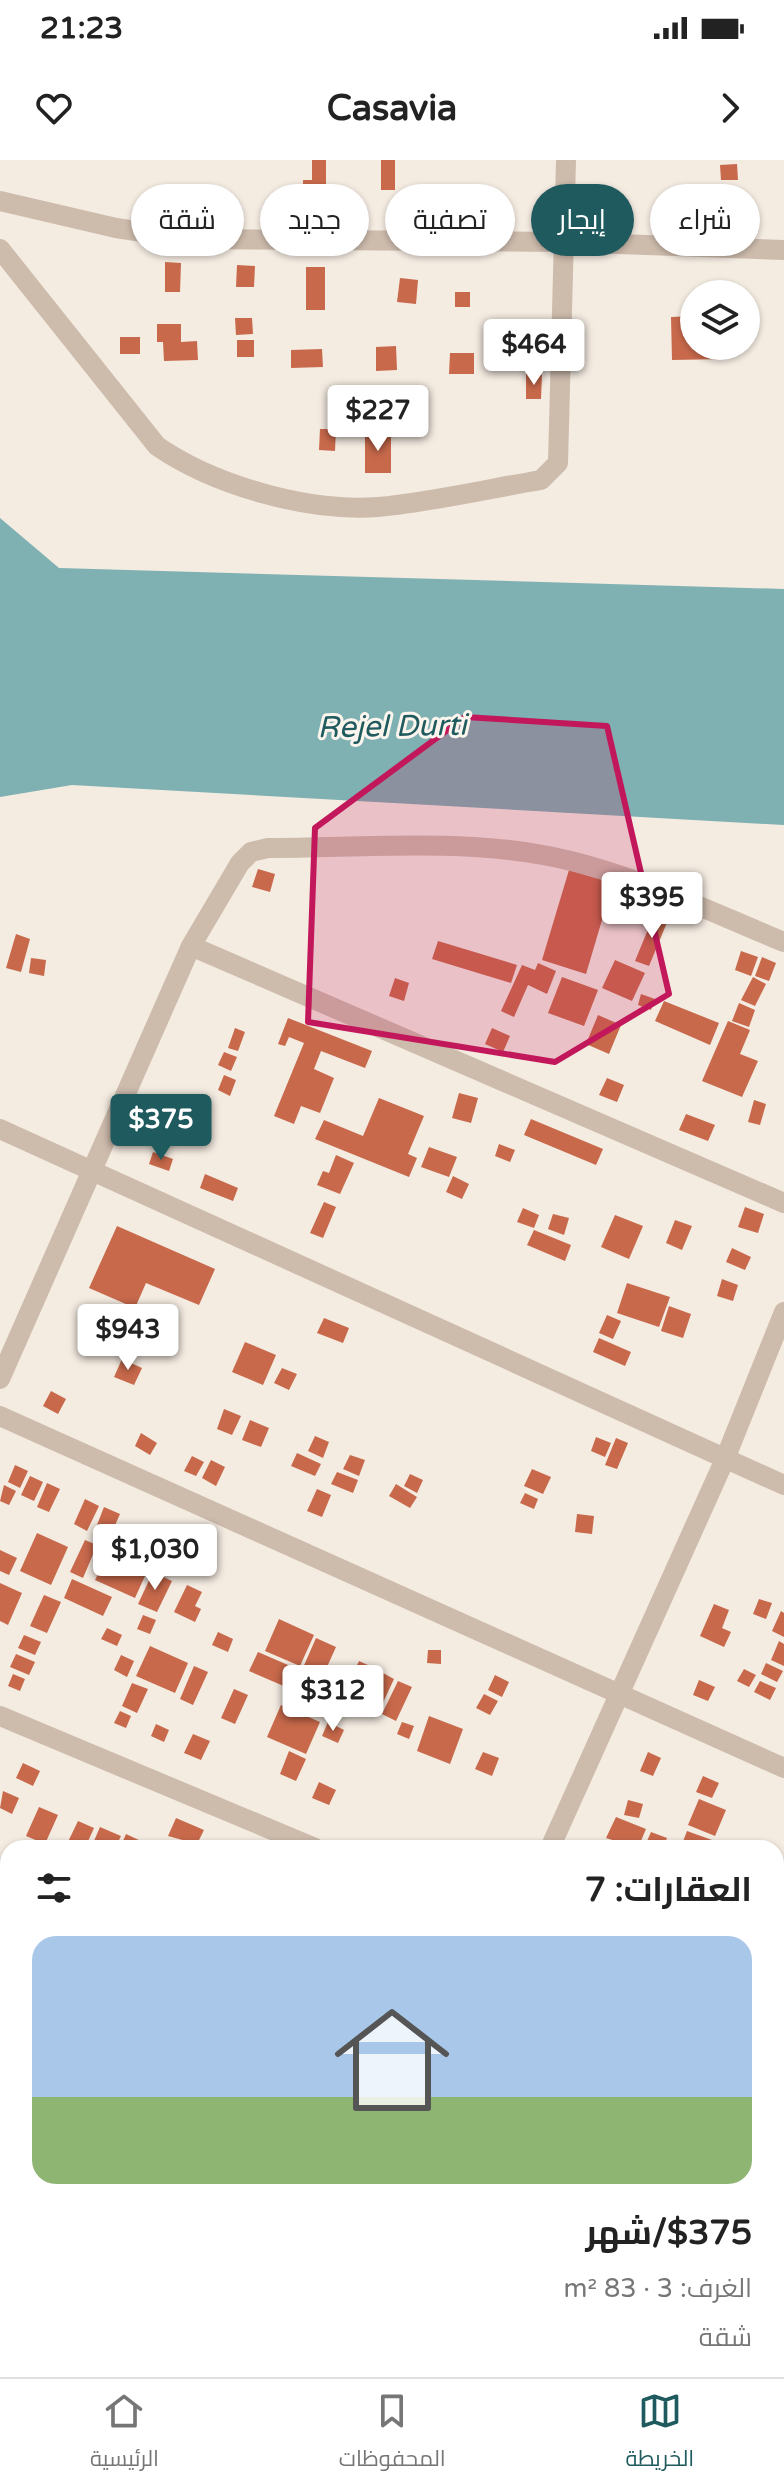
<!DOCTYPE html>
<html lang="ar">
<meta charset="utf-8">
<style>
:root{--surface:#fff;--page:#f6f6f6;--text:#222;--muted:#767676;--line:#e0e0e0;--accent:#1f5a5e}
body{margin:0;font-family:"Varela Round",Cairo,sans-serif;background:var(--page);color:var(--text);direction:rtl;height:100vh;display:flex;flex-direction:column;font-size:30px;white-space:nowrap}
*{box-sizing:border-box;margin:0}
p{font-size:26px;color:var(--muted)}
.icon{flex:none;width:44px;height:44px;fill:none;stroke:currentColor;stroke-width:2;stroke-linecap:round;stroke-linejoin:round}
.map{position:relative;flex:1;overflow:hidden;direction:ltr}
.sheet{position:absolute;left:0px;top:1680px;width:784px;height:538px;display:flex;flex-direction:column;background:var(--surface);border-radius:24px 24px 0 0;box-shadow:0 2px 6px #0004;direction:rtl}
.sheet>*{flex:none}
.top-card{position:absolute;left:24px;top:24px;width:736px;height:72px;direction:rtl;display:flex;gap:16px}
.controls{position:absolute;left:680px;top:120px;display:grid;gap:16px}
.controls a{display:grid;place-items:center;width:80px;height:80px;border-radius:50%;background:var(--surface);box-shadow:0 2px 6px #0004;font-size:40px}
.price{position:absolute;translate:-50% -68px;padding:0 18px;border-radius:8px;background:#fff;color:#222;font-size:26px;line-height:52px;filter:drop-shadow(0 2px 4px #0008)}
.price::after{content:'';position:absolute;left:50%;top:48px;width:24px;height:18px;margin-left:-12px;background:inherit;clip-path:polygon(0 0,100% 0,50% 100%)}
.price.selected{background:var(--accent);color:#fff}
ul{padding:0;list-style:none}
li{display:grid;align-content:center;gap:16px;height:424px;padding:0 32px}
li+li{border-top:2px solid var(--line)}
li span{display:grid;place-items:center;height:248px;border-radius:24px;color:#555}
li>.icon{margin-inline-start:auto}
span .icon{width:144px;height:144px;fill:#fffc;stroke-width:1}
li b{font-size:34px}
h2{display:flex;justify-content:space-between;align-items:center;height:96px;padding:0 32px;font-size:34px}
.pill{padding:0 28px;border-radius:36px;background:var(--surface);box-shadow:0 2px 6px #0004;font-size:28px;line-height:72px}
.pill.selected{background:var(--accent);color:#fff}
.status{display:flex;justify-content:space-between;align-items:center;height:56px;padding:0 40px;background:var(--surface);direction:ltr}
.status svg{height:22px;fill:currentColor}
header{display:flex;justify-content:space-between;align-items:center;height:104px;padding:0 32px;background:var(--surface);font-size:36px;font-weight:700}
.dock{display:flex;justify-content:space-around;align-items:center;height:112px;border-top:2px solid var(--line);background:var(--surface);font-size:22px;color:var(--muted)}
.dock a{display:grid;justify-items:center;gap:4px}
.dock .selected{color:var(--accent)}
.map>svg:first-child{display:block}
.water{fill:#7fb0b2}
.building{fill:#c8694b}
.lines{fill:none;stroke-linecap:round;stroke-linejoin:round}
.minor{stroke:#cdbbac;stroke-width:20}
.marked{fill:#c2185b;fill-opacity:0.2;stroke:#c2185b;stroke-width:6;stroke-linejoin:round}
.labels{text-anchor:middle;stroke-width:6;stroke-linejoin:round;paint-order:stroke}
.water-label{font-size:30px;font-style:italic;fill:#1f5a5e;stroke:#fbf5ee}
</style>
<div class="status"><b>21:23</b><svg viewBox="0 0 49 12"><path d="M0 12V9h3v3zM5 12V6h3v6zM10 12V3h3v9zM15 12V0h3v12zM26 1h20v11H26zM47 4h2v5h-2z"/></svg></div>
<header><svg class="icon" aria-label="forward" viewBox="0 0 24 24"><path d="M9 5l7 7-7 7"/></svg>Casavia<svg class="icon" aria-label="heart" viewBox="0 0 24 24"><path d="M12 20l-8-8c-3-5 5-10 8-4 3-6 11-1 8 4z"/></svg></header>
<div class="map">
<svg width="784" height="2217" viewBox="0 0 784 2217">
<rect width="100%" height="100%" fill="#f4ebe1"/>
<path class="water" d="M0,358L59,408L784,429V665L72,625L0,637Z"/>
<path class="building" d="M312,0H326V41H303V20H312Z
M381,0H395V30H381Z
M737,4L738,20H721L720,5Z
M165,102L181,103L180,132H165Z
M237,105L255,106L254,127H236Z
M306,107H325V150H306Z
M400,118L418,120L416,144L397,142Z
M455,132H470V147H455Z
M694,156V186H723L724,199L672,200L671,157Z
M235,158H252L253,174L236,175Z
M157,164H181V182L197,181L198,200L164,201L163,182H157Z
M120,177H140V194H120Z
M237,180H254V197H237Z
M396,186L397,210L376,211V187Z
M322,189L323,207L291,208V190Z
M450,193H474V214H449Z
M526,214L542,215L541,239H526Z
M320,269H336L335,291L319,290Z
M365,273H391V313H365Z
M258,709L275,714L270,732L252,727Z
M569,710L613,723L586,814L542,800Z
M654,755L668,760L649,806L635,801Z
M16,774L30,779L21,812L6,808Z
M438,781L517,805L511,823L432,799Z
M741,791L758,797L751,816L735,810Z
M762,797L776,803L769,821L755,816Z
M31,798L46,800L44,816L29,813Z
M615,800L645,813L632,841L602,828Z
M538,803L556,811L547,834L528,825L514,857L501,851L522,805L535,810Z
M562,817L598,830L584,866L548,853Z
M753,817L766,824L755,846L741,840Z
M395,818L409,823L404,841L389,836Z
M641,834L655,839L651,850L638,845Z
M664,841L719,863L710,885L655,861Z
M739,843L755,850L749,867L732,861Z
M598,855L621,865L609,894L586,884Z
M288,858L372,891L365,908L321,891L314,909L334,918L320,953L301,946L294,964L274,956L304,883L289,877L285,886L278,884Z
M728,861L750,870L740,894L758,901L742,937L702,921Z
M235,868L245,872L238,891L228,888Z
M492,868L510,876L503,892L485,884Z
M224,892L237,897L231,911L218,905Z
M224,915L236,920L230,936L218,930Z
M607,918L624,925L617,942L599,935Z
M459,933L478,938L471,963L452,958Z
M379,938L424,956L408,994L417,998L409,1017L315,979L324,960L363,976Z
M754,940L766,944L760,965L748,962Z
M686,954L715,965L708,981L679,970Z
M531,959L603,989L596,1005L524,975Z
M499,984L515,990L510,1002L495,996Z
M429,987L457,997L449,1017L421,1007Z
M153,992L173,999L169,1011L149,1004Z
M336,995L354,1003L340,1034L317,1025L323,1011L329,1013Z
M205,1014L238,1028L233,1041L200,1028Z
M453,1016L469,1024L462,1039L446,1032Z
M324,1042L336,1047L323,1078L310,1073Z
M745,1047L764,1054L758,1073L738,1067Z
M523,1048L539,1055L534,1068L517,1062Z
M553,1054L569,1058L564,1075L548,1069Z
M615,1055L643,1066L629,1099L601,1087Z
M675,1060L692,1066L682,1090L666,1083Z
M117,1066L215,1109L199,1145L146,1123L135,1148L89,1128Z
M534,1070L571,1085L565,1101L527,1085Z
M732,1088L751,1097L745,1110L726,1102Z
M722,1119L738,1125L733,1141L717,1136Z
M627,1123L670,1137L659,1167L617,1153Z
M669,1146L691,1154L683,1178L661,1171Z
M607,1155L621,1161L613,1179L599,1173Z
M324,1158L349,1168L343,1183L317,1173Z
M599,1178L631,1192L625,1206L593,1192Z
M245,1182L276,1195L263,1225L232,1212Z
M122,1199L142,1208L134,1225L114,1217Z
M282,1208L297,1214L289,1230L274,1223Z
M51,1231L66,1239L58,1254L43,1246Z
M224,1249L241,1256L232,1275L217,1269Z
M250,1260L269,1268L261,1287L242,1280Z
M141,1273L157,1283L150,1295L135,1286Z
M315,1276L329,1282L323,1298L308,1291Z
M596,1277L611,1283L605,1297L591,1291Z
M616,1278L628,1283L617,1309L605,1305Z
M297,1293L321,1304L315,1316L291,1306Z
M350,1295L365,1300L359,1316L343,1309Z
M192,1296L204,1302L196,1316L184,1311Z
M211,1300L225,1307L216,1326L202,1318Z
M15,1305L28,1311L20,1328L8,1322Z
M532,1309L551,1317L543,1334L524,1326Z
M337,1312L358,1320L353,1333L331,1324Z
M410,1314L423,1320L417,1333L404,1326Z
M30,1316L43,1322L34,1341L21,1335Z
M47,1323L60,1329L49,1352L37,1347Z
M396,1324L417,1337L410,1348L389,1336Z
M4,1325L16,1331L9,1345L0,1341Z
M317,1329L331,1335L322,1357L307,1351Z
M525,1333L538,1339L534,1349L520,1343Z
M85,1339L99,1346L87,1371L74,1364Z
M104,1347L120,1354L112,1372L97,1365Z
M577,1354L594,1356L592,1374L575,1372Z
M37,1373L68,1387L51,1425L20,1411Z
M85,1380L97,1385L83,1418L70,1412Z
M176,1380L190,1386L182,1403L168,1397Z
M0,1390L17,1398L9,1415L0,1411Z
M110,1390L149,1407L135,1438L95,1420Z
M153,1412L172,1421L157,1452L138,1444Z
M72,1419L112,1437L103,1456L64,1438Z
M0,1423L22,1433L8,1465L0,1461Z
M187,1425L202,1432L195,1446L201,1449L195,1462L174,1452Z
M44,1435L61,1442L47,1473L30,1466Z
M759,1439L772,1443L766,1459L753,1454Z
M714,1444L729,1450L722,1468L731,1472L724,1487L700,1476Z
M781,1451L784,1453V1477L772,1471Z
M143,1455L156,1460L150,1474L137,1469Z
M279,1459L314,1475L300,1506L265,1491Z
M107,1468L122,1475L117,1486L101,1479Z
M218,1472L233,1479L228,1492L212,1485Z
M24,1475L41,1482L35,1495L18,1488Z
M316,1478L336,1487L322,1518L302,1510Z
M779,1481L784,1484V1506L771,1500Z
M150,1486L188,1503L175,1533L136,1516Z
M428,1490H441V1504L427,1503Z
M258,1492L295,1508L286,1527L249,1511Z
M16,1494L35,1502L29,1515L10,1507Z
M121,1495L134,1501L127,1517L114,1510Z
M359,1501L379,1510L364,1543L343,1534Z
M766,1503L783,1511L777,1522L761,1514Z
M194,1506L208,1512L193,1545L180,1539Z
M744,1509L756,1515L749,1527L737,1521Z
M383,1513L394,1519L380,1549L369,1544Z
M13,1514L25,1519L20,1531L8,1526Z
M495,1515L509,1522L502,1537L488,1530Z
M699,1520L715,1527L708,1541L693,1535Z
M398,1521L412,1527L396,1561L382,1554Z
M760,1521L776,1528L770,1540L754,1532Z
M132,1523L148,1529L137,1553L122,1546Z
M234,1529L248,1535L235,1564L221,1558Z
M484,1534L498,1541L490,1555L476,1548Z
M281,1545L320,1562L306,1594L267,1577Z
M120,1551L131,1556L126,1568L114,1563Z
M429,1556L463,1569L450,1604L417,1591Z
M328,1562L344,1570L338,1583L322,1576Z
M402,1562L414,1566L409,1579L397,1574Z
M156,1564L169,1570L164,1582L151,1576Z
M193,1574L210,1581L201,1600L184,1593Z
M289,1591L306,1599L296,1621L280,1614Z
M483,1592L499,1598L492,1616L475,1609Z
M648,1592L661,1598L653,1616L640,1611Z
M23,1603L40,1611L33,1626L16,1618Z
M703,1616L719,1623L712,1638L696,1632Z
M319,1622L336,1630L329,1645L312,1638Z
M3,1631L19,1638L12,1654L0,1648Z
M699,1639L726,1650L715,1676L688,1665Z
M628,1640L643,1644L639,1658L624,1655Z
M39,1647L58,1655L45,1684L26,1676Z
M616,1657L646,1669L638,1688L606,1678Z
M176,1658L204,1670L197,1684L168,1676Z
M78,1661L94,1668L85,1688L66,1686Z
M100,1667L121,1676L115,1688L94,1681Z
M687,1671L712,1680L709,1688L682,1684Z
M651,1672L667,1678L663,1688H644Z
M126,1674L143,1682L141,1688H120Z
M0,1725L8,1728V1763L0,1759Z
M0,2000L8,2004V2028L0,2044Z
M8,2039V2071L0,2083V2055Z"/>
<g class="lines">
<path class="minor" d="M0,41L116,68L189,79L564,82L784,90
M0,89L157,286C215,326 308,352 378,347C432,342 487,329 541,320L558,303L566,0
M191,786L784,1043
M0,969L784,1325
M0,1219L191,786L240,703L251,692L268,688C356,688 456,679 543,695C626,710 706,750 784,782
M0,1256L784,1608
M0,1556L315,1688
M550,1688L725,1299L784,1152
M0,1833L8,1837
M776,1888L784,1891
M0,2120L8,2124
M776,2178L784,2181
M201,2210L217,2217
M312,2217L315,2210"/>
</g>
<path class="marked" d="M465,557L607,566L669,834L555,902L308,862L315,668Z"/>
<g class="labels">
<g class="water-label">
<text transform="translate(392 566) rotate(-1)" y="10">Rejel Durti</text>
</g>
</g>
</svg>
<div class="controls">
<a><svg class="icon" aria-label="layers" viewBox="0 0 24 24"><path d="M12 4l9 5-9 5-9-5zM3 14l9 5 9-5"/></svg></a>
</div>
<b class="price" style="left:534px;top:227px">$464</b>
<b class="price" style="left:378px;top:293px">$227</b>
<b class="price" style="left:652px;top:780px">$395</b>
<b class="price selected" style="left:161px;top:1002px">$375</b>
<b class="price" style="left:128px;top:1212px">$943</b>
<b class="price" style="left:155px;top:1432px">$1,030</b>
<b class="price" style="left:333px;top:1573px">$312</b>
<div class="top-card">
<a class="pill">شراء</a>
<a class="pill selected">إيجار</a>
<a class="pill">تصفية</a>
<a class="pill">جديد</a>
<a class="pill">شقة</a>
</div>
<section class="sheet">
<h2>العقارات: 7<svg class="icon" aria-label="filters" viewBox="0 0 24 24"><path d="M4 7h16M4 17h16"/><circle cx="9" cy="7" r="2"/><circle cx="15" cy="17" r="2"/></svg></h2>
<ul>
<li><span style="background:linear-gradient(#a9c7e8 65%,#8fb573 0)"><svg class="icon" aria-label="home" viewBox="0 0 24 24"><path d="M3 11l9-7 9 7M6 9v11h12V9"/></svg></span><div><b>$375/شهر</b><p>الغرف: 3 · 83 m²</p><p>شقة</p></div></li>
</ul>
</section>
</div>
<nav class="dock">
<a class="selected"><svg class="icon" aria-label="map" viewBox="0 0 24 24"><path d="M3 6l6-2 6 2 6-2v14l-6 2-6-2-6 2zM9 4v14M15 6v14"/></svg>الخريطة</a>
<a><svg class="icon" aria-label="saved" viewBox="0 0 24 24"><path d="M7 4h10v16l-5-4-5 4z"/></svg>المحفوظات</a>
<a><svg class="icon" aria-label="home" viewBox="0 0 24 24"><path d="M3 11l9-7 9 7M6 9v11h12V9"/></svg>الرئيسية</a>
</nav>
